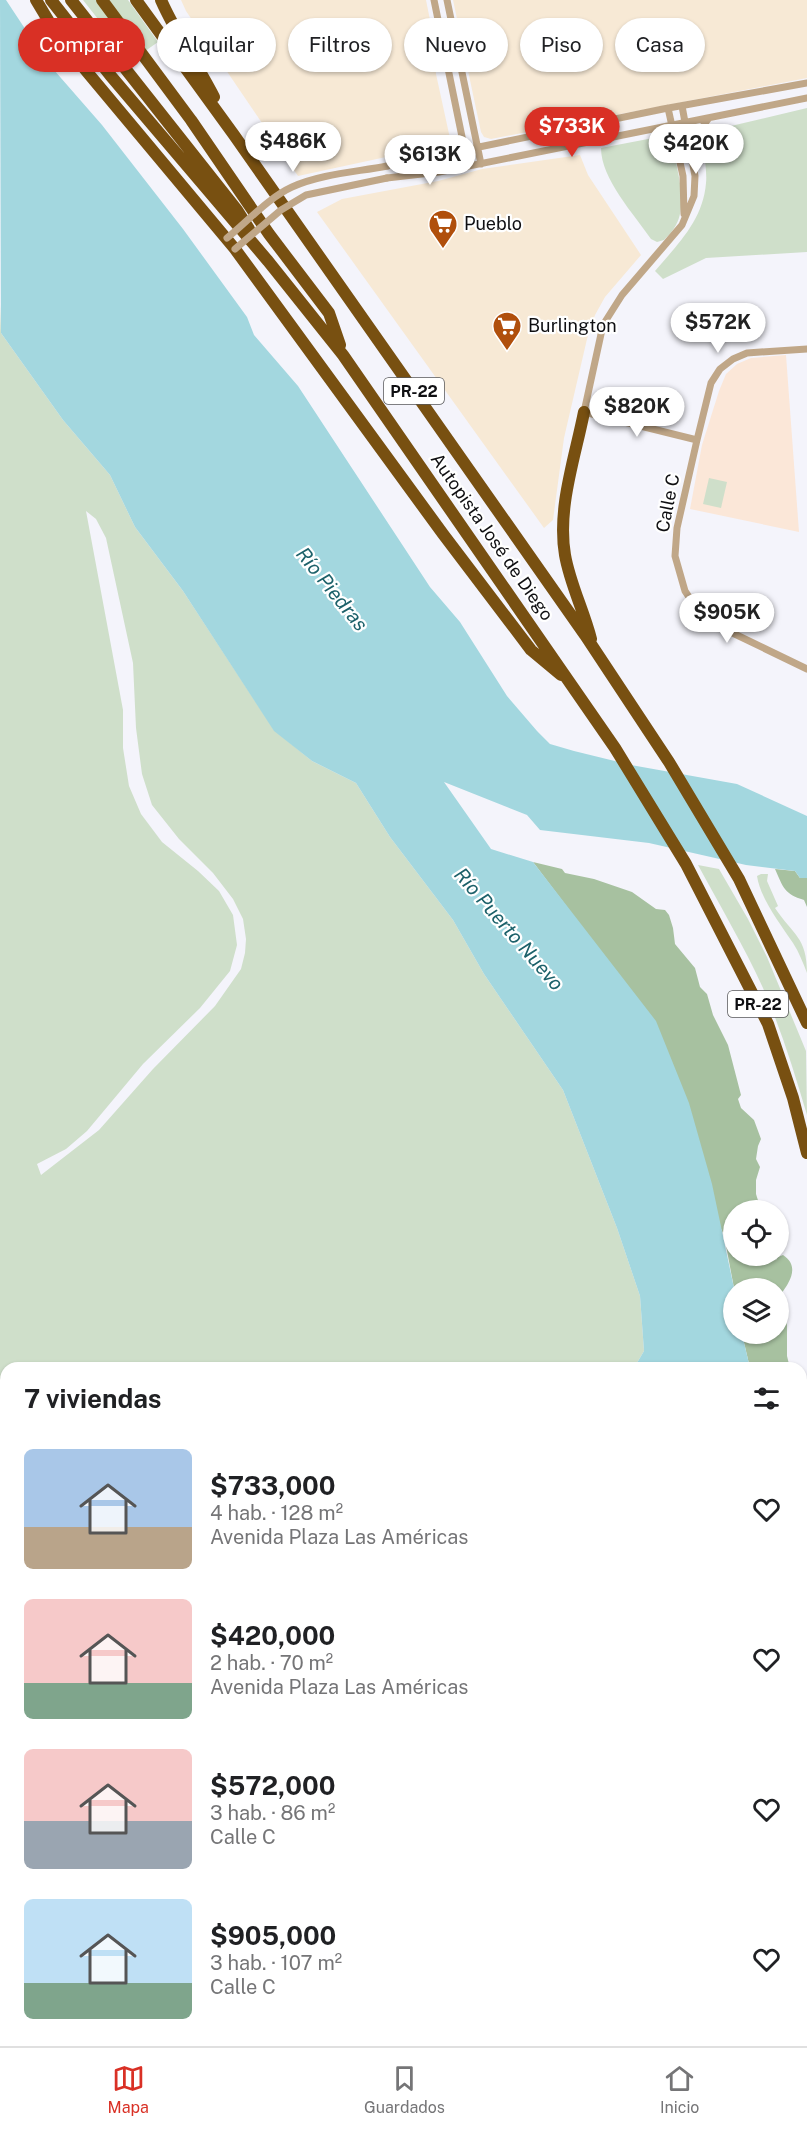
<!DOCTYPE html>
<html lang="es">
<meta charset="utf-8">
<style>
:root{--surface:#fff;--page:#f6f6f6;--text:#202124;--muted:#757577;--line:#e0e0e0;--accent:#d93025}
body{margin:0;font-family:"Public Sans",sans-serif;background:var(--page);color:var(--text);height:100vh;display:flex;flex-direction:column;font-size:22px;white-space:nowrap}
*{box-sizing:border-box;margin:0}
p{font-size:20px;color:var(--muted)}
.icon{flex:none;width:33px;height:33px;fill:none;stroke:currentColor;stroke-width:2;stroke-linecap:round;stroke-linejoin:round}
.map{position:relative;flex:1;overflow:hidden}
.panel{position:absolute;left:0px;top:1362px;width:807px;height:684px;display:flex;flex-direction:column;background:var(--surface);border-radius:18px 18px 0 0;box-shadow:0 2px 4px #0004}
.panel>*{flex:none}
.banner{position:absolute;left:18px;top:18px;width:771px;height:54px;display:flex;gap:12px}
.controls{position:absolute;left:723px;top:1200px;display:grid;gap:12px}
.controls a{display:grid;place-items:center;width:66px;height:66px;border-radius:50%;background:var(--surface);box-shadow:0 2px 4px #0004;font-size:30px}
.price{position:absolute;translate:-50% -51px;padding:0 14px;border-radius:21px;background:#fff;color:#222;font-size:20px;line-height:39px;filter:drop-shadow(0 2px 3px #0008)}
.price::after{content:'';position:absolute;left:50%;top:36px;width:18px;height:14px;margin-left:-9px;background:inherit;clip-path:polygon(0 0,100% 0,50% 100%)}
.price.current{background:var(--accent);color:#fff}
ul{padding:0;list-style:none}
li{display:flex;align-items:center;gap:18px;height:150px;padding:0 24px}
li span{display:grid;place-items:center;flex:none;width:168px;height:120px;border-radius:9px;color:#555}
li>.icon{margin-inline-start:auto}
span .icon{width:72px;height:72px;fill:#fffc;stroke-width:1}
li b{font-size:26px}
h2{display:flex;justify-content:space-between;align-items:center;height:72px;padding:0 24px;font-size:26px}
.tag{padding:0 21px;border-radius:27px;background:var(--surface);box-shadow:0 2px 4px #0004;font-size:21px;line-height:54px}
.tag.current{background:var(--accent);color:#fff}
.menu{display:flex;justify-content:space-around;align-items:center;height:84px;border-top:2px solid var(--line);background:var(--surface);font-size:16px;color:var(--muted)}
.menu a{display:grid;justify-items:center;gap:3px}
.menu .current{color:var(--accent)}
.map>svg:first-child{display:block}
.commercial{fill:#f7e9d5}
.built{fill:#e8e9f7}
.education{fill:#fbe7d8}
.green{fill:#cfdfca;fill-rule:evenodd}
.forest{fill:#a7c1a0}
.water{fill:#a3d7df}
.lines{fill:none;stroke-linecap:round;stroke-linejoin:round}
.stream{stroke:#a3d7df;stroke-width:3}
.minor{stroke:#c0a788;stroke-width:7}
.motorway{stroke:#785011;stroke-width:12}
.minor-bridge{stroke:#c0a788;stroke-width:7}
.labels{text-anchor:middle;stroke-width:4.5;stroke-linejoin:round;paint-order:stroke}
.shield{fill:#fff;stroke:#575759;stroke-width:1.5}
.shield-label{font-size:16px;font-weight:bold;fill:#0f0f12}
.poi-label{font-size:18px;fill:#0f0f12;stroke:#fff;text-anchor:start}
.street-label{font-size:18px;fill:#0f0f12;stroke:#fff}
.water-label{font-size:20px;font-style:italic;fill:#1c616a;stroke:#fff}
</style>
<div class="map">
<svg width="807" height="2046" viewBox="0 0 807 2046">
<rect width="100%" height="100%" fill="#f4f4fb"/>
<path class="commercial" d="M181,0H426L435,45L436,74L451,143L298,176L186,11Z
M453,0H807V78L491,139L484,137L481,132Z
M580,155L588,175L641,255L605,297L595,315L587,339L564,438L553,520L544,528L317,212L342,199L438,181L482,169Z"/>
<path class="built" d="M6,2001V2040H190L185,2044L186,2046H0V2006Z"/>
<path class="education" d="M786,355L799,532L690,509L702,445L719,391L726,374L737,364L751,358Z"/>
<path class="green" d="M83,0H128L158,42L131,61Z
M807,108V252L706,258L663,279L655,271C678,244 703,220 706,183C708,167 698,140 714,130Z
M669,135C675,160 689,202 676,225C673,231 668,236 664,240L657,242L651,239C634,214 601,179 601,148Z
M0,304L1,333L63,420L110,475L135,527L183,591L274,730L312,761L356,783L390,837L453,920L484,974L563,1090L617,1228L640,1296L644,1351L634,1368H6V1780L0,1789ZM86,511L96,519L106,538L133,663L136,728L142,774L152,805L179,839L213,873L233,899L243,919L246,939L245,953L241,969L215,1006L153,1069L99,1130L41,1175L37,1164L66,1149L87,1131L143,1064L200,1008L230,971L237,945L233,915L219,891L198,871L162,842L141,814L129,786L123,748V710Z
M709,478L727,482L721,508L703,504Z
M698,865L719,869L748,919L767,957L806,1051L807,1115C794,1071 781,1029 763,988C744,946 720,906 698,865Z
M761,874H768L767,881L778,906L775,908C793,935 807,937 807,973C803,963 799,952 793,943C781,925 760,898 757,876Z
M190,2040H681L680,2046H186L185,2045Z"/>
<path class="forest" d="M533,862L562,869L565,873L594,879L632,892L656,909L665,910L669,915L673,928L675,944L695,968L700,987L707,994L713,1015L728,1045L741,1095L738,1099L741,1108L754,1120L761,1139L758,1146L756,1159L760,1167L756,1180V1194L761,1210H734V1256H772L776,1260L778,1257L783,1255C800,1266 790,1282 781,1294L787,1325V1356L790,1368H750L742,1334H778V1288H734L724,1235L567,907Z
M775,869L795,871L800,878H807V907L804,900C784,894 783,887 775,869Z
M801,1389L807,1425V1615L801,1597Z
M807,1616V2046H779L781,2040H801V1733Z"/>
<path class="water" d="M0,0H6L47,62L102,125L183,229L247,317L254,335L298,386L430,587L460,622L507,696L537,731L550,744L574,751L631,765L737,784L807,816V878H800L795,871L746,865L649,843L540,830L527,815L444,782L491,849L533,862L656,1021L689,1103L712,1184L734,1288V1334H742L750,1368H634L644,1351L640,1296L617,1228L563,1090L484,974L453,920L390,837L356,783L312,761L274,731L183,591L135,527L110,475L63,420L1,333Z
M801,1597L807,1615L801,1733Z
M681,2040H781L779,2046H680Z"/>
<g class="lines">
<path class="stream" d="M0,1982L6,1977"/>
<path class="minor" d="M434,0L468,166
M447,0L481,164
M682,106L695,176L694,196L682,225L622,295L603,325L584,412L697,440
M668,108L683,176L684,214
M695,159L700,130L709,118
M387,166L663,109L807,83
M387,178L439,172L807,98
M807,349L747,353L733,359L720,369L711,383L697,440L677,528L675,556L685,591L699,612L718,626L807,669"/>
<path class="motorway" d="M36,0L57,35L88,73L235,249L443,534L531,650L561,675
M51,0L110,75L268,261L343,355L615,748L686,864L768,1024L793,1098L807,1153
M71,0L237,210L249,229
M102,0L191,120L269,234L329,313L340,345
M136,0L234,135L585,635L669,762L739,879L807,1023
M161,0C176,34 197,64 214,97
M584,412C575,458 557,508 565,555C570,584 584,611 591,639"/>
<path class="minor-bridge" d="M227,238C247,222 268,198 292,187C321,174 356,172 387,166
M235,249L281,210L306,195L387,178"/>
</g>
<defs>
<g id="supermarket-pin" transform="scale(1.5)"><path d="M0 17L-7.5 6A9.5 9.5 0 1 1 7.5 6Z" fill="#b04f0c" stroke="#fff"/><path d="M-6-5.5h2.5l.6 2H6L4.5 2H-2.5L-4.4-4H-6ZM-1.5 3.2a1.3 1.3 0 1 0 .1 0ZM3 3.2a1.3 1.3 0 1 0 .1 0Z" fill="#fff"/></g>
</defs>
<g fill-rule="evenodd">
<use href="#supermarket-pin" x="443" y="224"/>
<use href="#supermarket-pin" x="507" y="326"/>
</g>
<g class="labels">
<g class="shield">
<rect x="384" y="378" width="60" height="26" rx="4.5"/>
<rect x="728" y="991" width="60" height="26" rx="4.5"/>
</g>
<g class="shield-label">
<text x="414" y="397">PR-22</text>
<text x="758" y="1010">PR-22</text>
</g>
<g class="poi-label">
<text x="464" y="230">Pueblo</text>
<text x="528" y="332">Burlington</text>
</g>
<g class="street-label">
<text transform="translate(668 503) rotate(-79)" y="6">Calle C</text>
<text transform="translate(492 537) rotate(55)" y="6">Autopista José de Diego</text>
</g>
<g class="water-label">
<text transform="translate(332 589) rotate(51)" y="7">Río Piedras</text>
<text transform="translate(509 929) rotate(49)" y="7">Río Puerto Nuevo</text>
</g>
</g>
</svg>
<div class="controls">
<a><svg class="icon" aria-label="locate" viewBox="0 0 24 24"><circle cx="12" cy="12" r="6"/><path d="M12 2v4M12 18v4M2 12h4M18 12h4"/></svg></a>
<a><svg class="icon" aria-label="layers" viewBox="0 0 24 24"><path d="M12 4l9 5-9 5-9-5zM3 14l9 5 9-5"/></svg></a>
</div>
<b class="price current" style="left:572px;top:158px">$733K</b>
<b class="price" style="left:293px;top:173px">$486K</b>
<b class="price" style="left:696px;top:175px">$420K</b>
<b class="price" style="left:430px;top:186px">$613K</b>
<b class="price" style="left:718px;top:354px">$572K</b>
<b class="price" style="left:637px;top:438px">$820K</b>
<b class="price" style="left:727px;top:644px">$905K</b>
<div class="banner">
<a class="tag current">Comprar</a>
<a class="tag">Alquilar</a>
<a class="tag">Filtros</a>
<a class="tag">Nuevo</a>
<a class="tag">Piso</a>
<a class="tag">Casa</a>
</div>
<section class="panel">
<h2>7 viviendas<svg class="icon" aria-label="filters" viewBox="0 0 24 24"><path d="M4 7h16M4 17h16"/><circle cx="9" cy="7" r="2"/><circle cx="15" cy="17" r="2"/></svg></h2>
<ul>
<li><span style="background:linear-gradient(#a9c7e8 65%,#b9a48a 0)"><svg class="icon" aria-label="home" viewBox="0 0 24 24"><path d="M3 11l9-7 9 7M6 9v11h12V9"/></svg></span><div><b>$733,000</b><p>4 hab. · 128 m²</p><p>Avenida Plaza Las Américas</p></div><svg class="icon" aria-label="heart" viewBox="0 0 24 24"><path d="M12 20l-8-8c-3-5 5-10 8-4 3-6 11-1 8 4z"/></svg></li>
<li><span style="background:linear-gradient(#f6c9c9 70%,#7fa58c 0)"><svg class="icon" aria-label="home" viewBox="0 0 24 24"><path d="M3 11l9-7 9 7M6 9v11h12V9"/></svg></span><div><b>$420,000</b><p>2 hab. · 70 m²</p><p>Avenida Plaza Las Américas</p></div><svg class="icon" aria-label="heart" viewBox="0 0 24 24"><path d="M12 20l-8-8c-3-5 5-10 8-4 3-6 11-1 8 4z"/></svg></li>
<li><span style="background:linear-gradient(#f6c9c9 60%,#9aa5b1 0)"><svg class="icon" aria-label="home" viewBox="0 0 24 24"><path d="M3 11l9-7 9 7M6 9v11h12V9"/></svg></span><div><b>$572,000</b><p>3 hab. · 86 m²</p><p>Calle C</p></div><svg class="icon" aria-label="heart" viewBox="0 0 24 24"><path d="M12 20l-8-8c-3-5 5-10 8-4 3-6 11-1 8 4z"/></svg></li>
<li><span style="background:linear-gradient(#bfe0f5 70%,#7fa58c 0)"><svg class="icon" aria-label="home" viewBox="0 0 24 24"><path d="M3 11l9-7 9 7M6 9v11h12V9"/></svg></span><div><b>$905,000</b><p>3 hab. · 107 m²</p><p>Calle C</p></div><svg class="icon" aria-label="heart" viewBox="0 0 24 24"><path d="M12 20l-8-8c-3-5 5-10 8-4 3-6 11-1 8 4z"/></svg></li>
</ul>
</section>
</div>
<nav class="menu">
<a class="current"><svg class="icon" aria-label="map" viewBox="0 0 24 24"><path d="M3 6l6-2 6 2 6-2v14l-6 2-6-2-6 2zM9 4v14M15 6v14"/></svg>Mapa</a>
<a><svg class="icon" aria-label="saved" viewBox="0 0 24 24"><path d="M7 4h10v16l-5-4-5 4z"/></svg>Guardados</a>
<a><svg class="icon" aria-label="home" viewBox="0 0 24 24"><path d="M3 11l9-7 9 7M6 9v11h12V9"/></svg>Inicio</a>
</nav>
